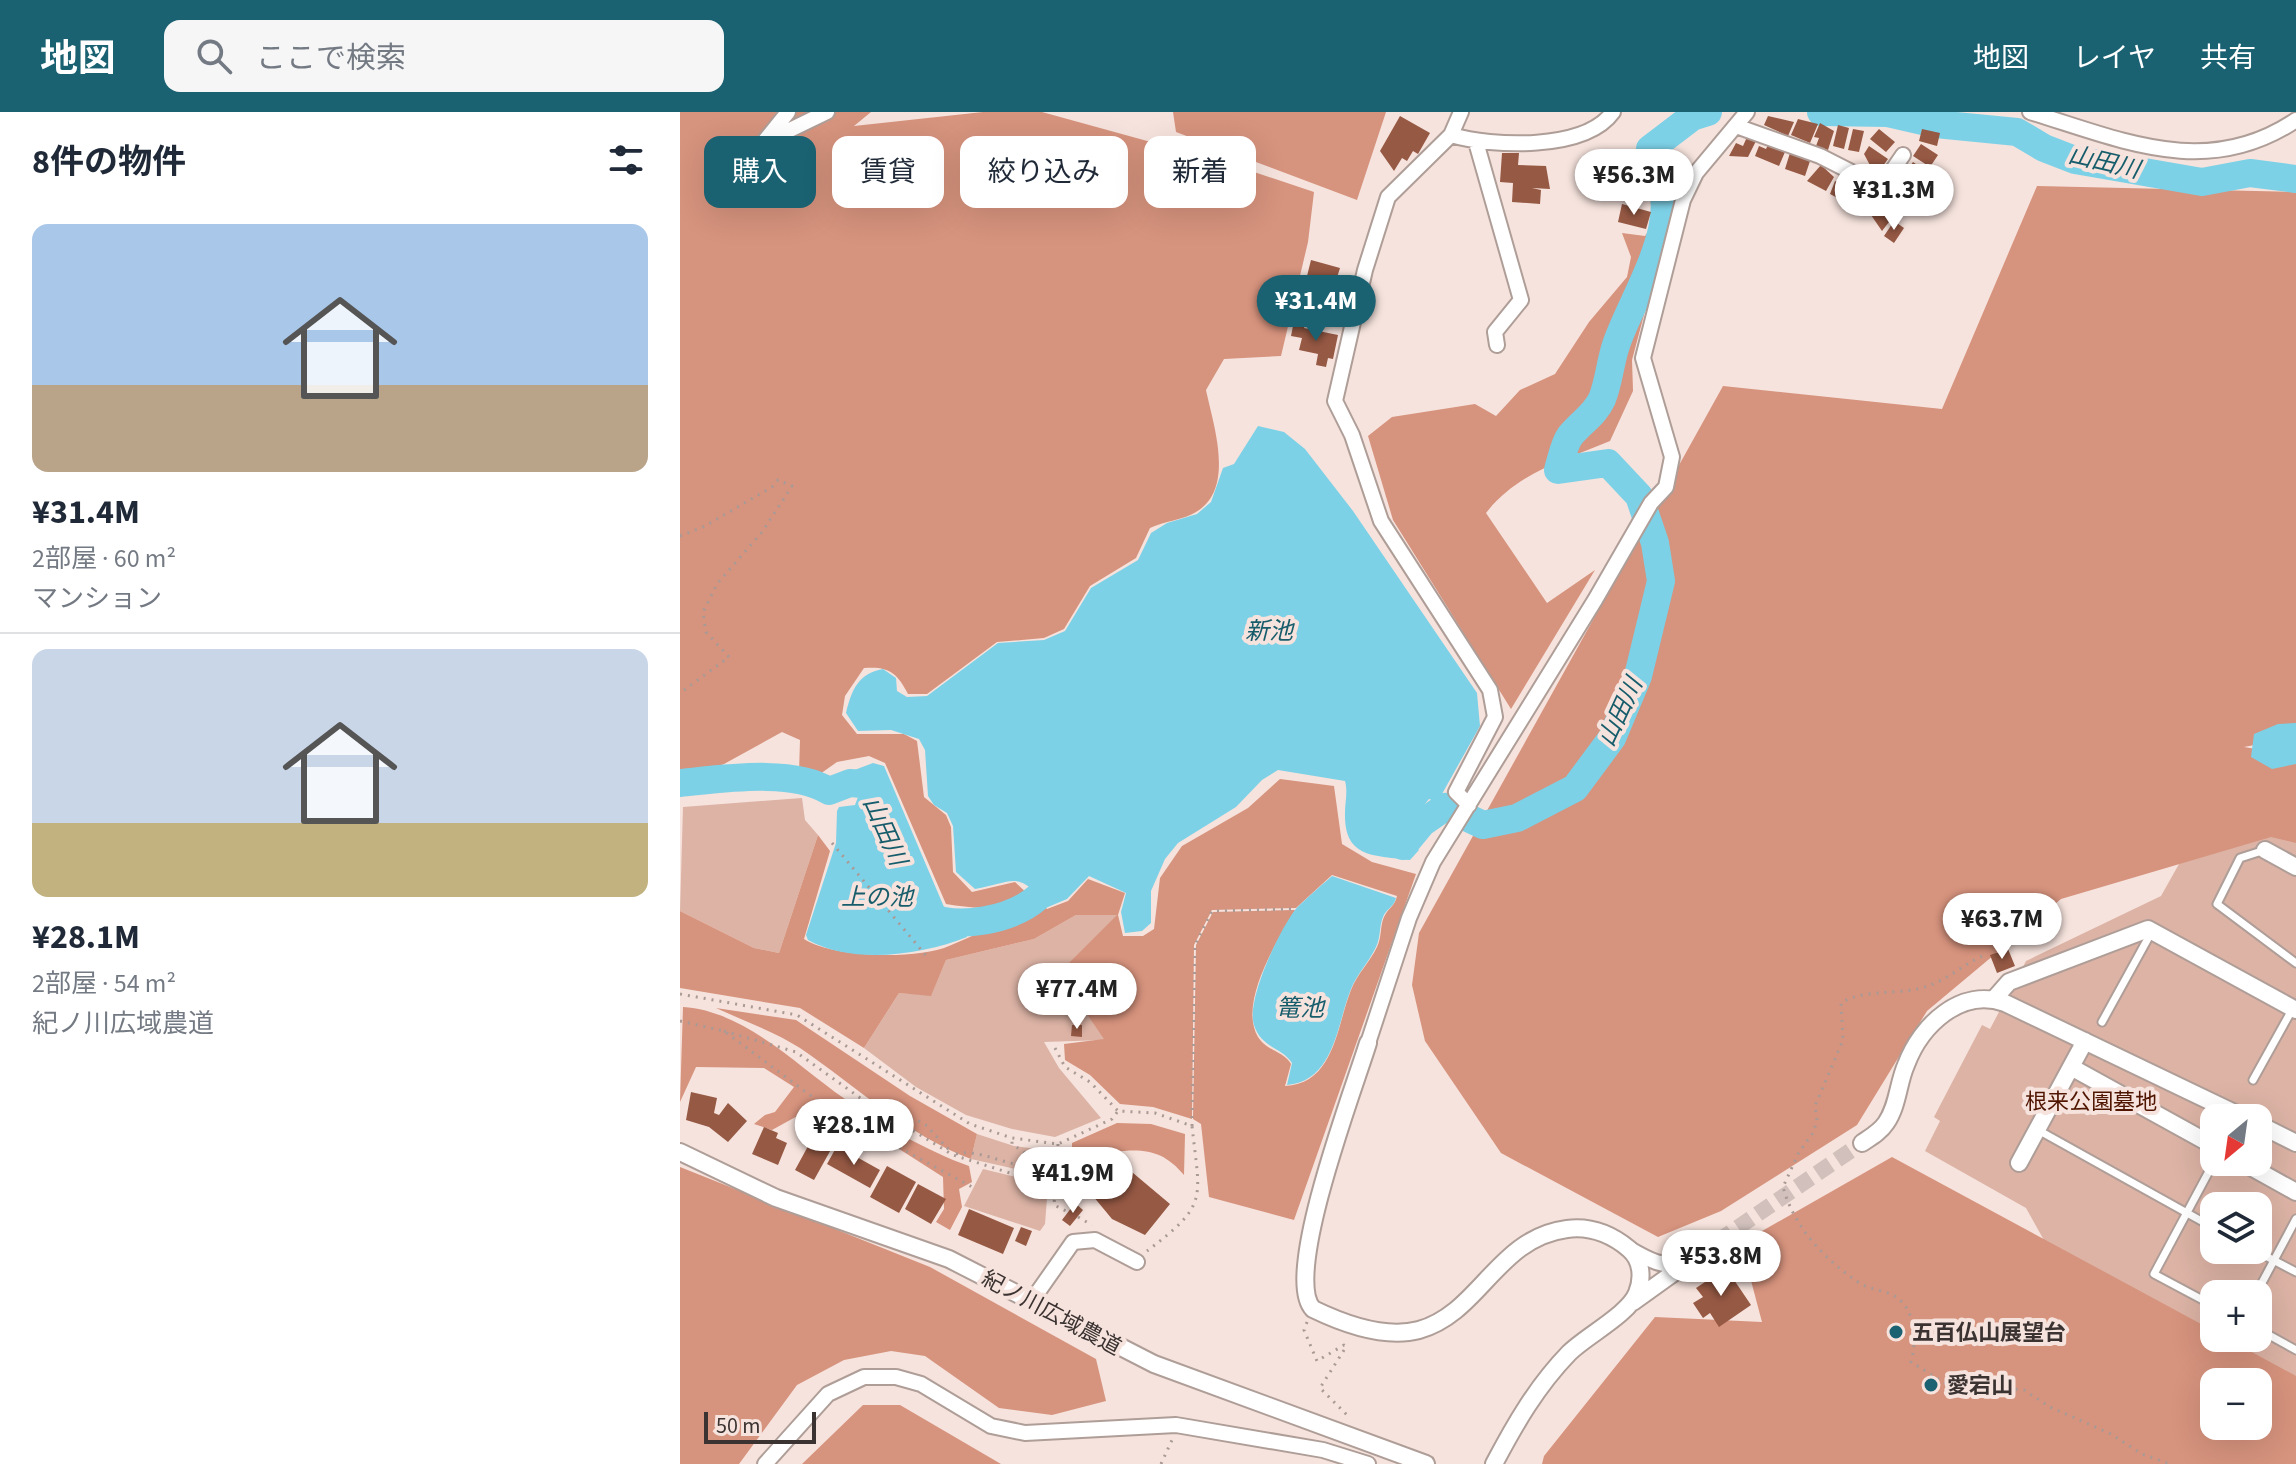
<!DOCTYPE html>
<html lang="ja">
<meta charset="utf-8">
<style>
:root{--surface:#fff;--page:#f6f6f7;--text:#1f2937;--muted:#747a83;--line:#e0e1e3;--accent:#1a6171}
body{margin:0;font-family:"Source Sans 3","Noto Sans JP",sans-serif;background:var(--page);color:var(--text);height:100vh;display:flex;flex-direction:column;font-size:30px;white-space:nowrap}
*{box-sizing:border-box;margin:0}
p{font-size:26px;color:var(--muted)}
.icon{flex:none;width:44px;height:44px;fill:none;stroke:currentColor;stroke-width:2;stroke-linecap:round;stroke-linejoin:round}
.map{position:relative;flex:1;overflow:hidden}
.panel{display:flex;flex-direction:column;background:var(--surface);width:680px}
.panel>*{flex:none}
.banner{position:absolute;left:24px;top:24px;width:760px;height:72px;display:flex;gap:16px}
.needle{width:52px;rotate:209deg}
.buttons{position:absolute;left:1520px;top:992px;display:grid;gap:16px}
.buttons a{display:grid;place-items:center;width:72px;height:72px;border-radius:16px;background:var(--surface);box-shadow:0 8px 32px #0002;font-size:40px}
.scale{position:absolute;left:24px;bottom:20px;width:112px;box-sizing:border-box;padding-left:8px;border:4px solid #3b3331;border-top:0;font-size:22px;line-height:28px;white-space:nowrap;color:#3b3331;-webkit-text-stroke:6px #f6e3dd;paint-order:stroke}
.price{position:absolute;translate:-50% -68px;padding:0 18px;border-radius:28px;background:#fff;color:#222;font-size:26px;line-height:52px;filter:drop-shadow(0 2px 4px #0008)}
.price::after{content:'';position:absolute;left:50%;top:48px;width:24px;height:18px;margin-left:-12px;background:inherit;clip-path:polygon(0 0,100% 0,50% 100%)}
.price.current{background:var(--accent);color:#fff}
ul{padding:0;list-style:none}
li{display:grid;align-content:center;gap:16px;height:424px;padding:0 32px}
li+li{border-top:2px solid var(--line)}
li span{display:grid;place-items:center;height:248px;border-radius:16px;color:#555}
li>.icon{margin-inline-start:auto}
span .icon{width:144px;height:144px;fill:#fffc;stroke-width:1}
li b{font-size:34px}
h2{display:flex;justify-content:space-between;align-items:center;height:96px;padding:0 32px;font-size:34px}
.chip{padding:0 28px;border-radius:16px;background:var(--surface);box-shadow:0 8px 32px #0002;font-size:28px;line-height:72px}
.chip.current{background:var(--accent);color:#fff}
header{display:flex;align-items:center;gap:48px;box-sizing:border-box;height:112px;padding:0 40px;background:var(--accent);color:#fff}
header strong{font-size:38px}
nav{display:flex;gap:44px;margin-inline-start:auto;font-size:28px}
.search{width:560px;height:72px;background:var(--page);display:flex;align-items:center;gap:20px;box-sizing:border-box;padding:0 28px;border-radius:16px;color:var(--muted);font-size:30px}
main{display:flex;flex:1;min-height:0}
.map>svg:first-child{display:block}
.green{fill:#dcb3a5;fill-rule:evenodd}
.forest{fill:#d6937d;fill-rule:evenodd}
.water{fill:#7dd1e7}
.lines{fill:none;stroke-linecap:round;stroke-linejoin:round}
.stream{stroke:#7dd1e7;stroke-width:5}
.river{stroke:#7dd1e7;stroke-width:28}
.building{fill:#965944}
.tertiary-tunnel{stroke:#d1c0bb;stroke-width:16;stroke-dasharray:16 8;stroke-linecap:butt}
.service-casing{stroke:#af9e98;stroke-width:11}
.minor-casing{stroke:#af9e98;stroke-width:18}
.tertiary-casing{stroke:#af9e98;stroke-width:20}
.path{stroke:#a99a96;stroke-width:3;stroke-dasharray:2 6;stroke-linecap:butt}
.service{stroke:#fff;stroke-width:7}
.minor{stroke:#fff;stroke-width:14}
.tertiary{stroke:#fff;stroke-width:16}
.poi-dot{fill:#1a6171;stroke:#f6e3dd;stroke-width:3}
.labels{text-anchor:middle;stroke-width:8;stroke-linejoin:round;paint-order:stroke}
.park-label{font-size:22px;fill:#501500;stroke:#f6e3dd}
.street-label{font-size:22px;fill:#3b3331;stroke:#f6e3dd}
.poi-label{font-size:22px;font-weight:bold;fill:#3b3331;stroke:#f6e3dd;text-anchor:start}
.water-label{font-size:24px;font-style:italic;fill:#165c6b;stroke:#f6e3dd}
</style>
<header>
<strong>地図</strong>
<div class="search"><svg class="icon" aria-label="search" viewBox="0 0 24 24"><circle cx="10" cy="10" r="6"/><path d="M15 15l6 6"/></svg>ここで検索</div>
<nav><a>地図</a><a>レイヤ</a><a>共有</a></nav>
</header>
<main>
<section class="panel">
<h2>8件の物件<svg class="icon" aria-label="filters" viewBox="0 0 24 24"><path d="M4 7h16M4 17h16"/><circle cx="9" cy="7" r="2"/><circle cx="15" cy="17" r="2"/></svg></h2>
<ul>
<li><span style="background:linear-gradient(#a9c7e8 65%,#b9a48a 0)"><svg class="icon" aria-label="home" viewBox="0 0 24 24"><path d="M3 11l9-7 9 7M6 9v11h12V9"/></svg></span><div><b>¥31.4M</b><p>2部屋 · 60 m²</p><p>マンション</p></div></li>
<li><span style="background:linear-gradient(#c9d6e8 70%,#c2b280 0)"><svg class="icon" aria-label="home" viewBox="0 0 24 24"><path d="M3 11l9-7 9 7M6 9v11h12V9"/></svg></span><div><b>¥28.1M</b><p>2部屋 · 54 m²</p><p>紀ノ川広域農道</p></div></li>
</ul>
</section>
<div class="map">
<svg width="1616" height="1352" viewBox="0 0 1616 1352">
<rect width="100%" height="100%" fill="#f6e3dd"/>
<path class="green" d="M122,686L125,708L138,723L99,841L74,836L0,799L3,695Z
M1517,720L1616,723V1280L1379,1155L1346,1096L1245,1039L1260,1009L1254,1005L1302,913L1310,917L1346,849L1481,784ZM1534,1006H1578V1050H1534ZM1534,1094H1578V1138H1534ZM1534,1182H1578V1226H1534Z
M424,802L438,803L424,928L364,930L379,956L421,1006L375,1025L332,1017L286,1003L236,975L184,936L219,881L251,883L266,848L354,827L396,803Z
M297,1022L334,1034L373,1039L372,1065L291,1047Z
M303,1057L368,1073L365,1112L360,1119L284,1094Z"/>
<path class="forest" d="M0,0H191L174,14L303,0H362L547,51L634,80L628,130L601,244L544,247L526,278C533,312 556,377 516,400C503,408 484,409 470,416L456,446L410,474L384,517L364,526L317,530L247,582H228C217,560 208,554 184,556L165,584L162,603L177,622H224L237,629L244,685L266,703L271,715L273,760L292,780L335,770L350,784C323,799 296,797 266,792L205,651L189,644L157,650L140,662H119L120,628L102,620L44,652L0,669Z
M493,0H706L677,88L496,20Z
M1357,74L1616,80V625L1564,635L1616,644V731L1591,725L1381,787L1247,899L1177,1013L1041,1099L978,1125L821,1041L745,929L732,873L739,821L1043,274L1262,297Z
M974,111L987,116L952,248L953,279L930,329C884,348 837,361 806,401L867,491L915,458L831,597L713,408L688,324L712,305L795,292L816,304L840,278L875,262L909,210L947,165L951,145L942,121L965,124Z
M600,667L654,674L662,732L692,750L736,762L614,1108L529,1085L521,1012L513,1007L516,833L533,800L615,798C597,829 558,891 578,925C587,939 603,939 611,952L605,974C655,972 657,912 671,878C677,862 690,850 697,835C702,825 700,813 704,805C708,796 715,794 717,784L652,763L616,796L532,798L514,833L512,1007L473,995L440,992L410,963L385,948L384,932L424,927L379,861L437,803H396L354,827L266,848L251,884L219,881L184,936L120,896L0,876V799L74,836L99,841L138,723L150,739L124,827C153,846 237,848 269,834C300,822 329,805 359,790L367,797L388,789L408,767L445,781L438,803L443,824H463L474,817L480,766L502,734L568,696Z
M3,895C65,899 116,953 165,987C202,1013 247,1039 289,1054L292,1070L279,1077L282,1095L270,1118L256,1110L264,1097L263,1065L155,996L130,997L92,1018L74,1012L85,1003L95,1000L114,975L84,956L16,955L0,990Z
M36,896L116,908L230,984L297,1022L291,1047C227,1023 176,974 120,936C95,920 64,909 36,896Z
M437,1011L471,1012L505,1022L504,1063C484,1039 465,1036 434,1040L403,1082L392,1085V1031Z
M1212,1045L1534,1219V1226H1546L1616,1264V1352H862L864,1344L975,1205L1082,1210L1061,1131ZM1534,1270H1578V1314H1534Z
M0,1055L250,1155L416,1247L426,1289L372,1303L319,1296L245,1244L211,1239L164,1248L117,1273L59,1352H0Z
M183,1293H220L321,1352H122Z"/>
<path class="water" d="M578,314L604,320L625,337L673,399L797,581L800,614L762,682L755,689L749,687L723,719V724L739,738L730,748C695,743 664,747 665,701C665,690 668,680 665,669L598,658L582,668L556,695L498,731L485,747L471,779V811L462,819L445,821L441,800L446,781L409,764L387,787L368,795C338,757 335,770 295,777L276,760L273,714L267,701L254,693L248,684L245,638L239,627L211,618L178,619L166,601C172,577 178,562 203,557L216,566L217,579L227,585L247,584L318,531L364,528L385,519L411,476L458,448L471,421L487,411L517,402L531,390L543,356L554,352Z
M1616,611V652L1592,657L1571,645L1574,622L1598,612Z
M193,651L204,654L264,795L282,801L287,825C242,843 173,853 128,828L126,823L156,731L157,699L159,695L175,693L178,685L173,678L151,688L145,682L148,668Z
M652,764L716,786C714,795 706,797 703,805C699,814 701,825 696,835C689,850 677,862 671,877C657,911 655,969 607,973L612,951C602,935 581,936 574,913C566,888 599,819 615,798C621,791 644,771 652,764Z"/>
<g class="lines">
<path class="stream" d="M978,29L972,22L996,3L1007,0"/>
<path class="river" d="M1141,0L1208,1L1256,12L1337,20L1364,36L1395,48L1522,70L1570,61L1616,67
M0,671C42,667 113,656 149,679L170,671L182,672
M707,710L711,722L723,734L742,711L765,695L803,713L837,706L895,676L932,626L958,564L981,469L975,431L959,384L928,351L878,358C881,348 884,332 890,324C901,310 914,304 922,287C929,270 930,251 936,233C953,182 1012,100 970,51V37L1012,5L1028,0
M248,804C279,818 332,808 358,785C367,778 374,764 381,754"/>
</g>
<path class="building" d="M720,4L750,21L738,42L733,39L727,49L722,46L714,59L700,39Z
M1088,4L1114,10L1108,24L1084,13Z
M1118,7L1138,12L1130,31L1111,23Z
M1140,11L1154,19L1148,38L1136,34L1139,26L1134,25Z
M1158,13L1169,16L1164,37L1153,34Z
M1173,17L1184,19L1179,40L1168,38Z
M1199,17L1215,30L1206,40L1190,27Z
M1242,17L1260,21L1257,34L1239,29Z
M1067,25L1076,29L1068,45L1049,44L1056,31L1063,34Z
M1241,32L1258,43L1250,55L1233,44Z
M1088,33L1105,40L1099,54L1075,44L1079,34L1086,37Z
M1189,34L1208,47L1200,58L1192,57L1184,42Z
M822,41H839L838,53L866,54L870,77L852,76L861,78L860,92L832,90L833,71L820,70Z
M1110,41L1130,49L1125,64L1105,57Z
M1233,50L1250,62L1242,74L1225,62Z
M1141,53L1154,65L1146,79L1127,69Z
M1224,64L1243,76L1238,84L1232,80L1228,87L1214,78Z
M1162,65L1174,72L1167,91L1150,82L1155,69L1159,71Z
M1181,74L1191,81L1185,90L1175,83Z
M942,92L971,100L966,117L938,110Z
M1198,93L1216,101L1202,119L1191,103Z
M1214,109L1224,116L1214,131L1204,124Z
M631,148L660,156L655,172L627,164Z
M620,182L644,187L640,207L616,201Z
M614,209L625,211L624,216L658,223L653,247L648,246L646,255L636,253L638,242L619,238L622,226L611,224Z
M1328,837L1335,854L1317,861L1310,843Z
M392,913H402V925L391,924Z
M11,980L37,986L34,1001L39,1003L48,991L67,1009L48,1030L29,1015L6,1008Z
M145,1003L164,1014L134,1068L115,1058Z
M84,1015L98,1021L96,1026L107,1031L98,1053L72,1042Z
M157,1034L200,1058L190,1076L147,1052Z
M434,1045L490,1092L465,1123L432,1107L408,1078Z
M207,1054L236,1070L219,1101L190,1085Z
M238,1072L266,1087L251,1112L225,1097Z
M395,1091L403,1098L390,1114L382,1108Z
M289,1097L334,1116L323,1142L278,1123Z
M341,1115L352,1119L346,1134L335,1129Z
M1046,1156L1071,1193L1039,1215L1030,1201L1023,1206L1013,1191L1023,1185L1016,1176Z"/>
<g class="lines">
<path class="tertiary-tunnel" d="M1038,1129L1182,1031"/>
<g class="service-casing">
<path id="service" d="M1585,738L1560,746L1537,792L1616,851
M1422,910L1471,821
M1573,968L1613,896
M1358,1018L1534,1116
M1574,1138L1616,1160
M1576,1182L1616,1107
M1534,1194L1474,1162L1534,1050
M1578,1217L1616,1238"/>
</g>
<g class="minor-casing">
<path id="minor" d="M108,0L83,31L147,0
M781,0L771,23L708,85L685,158L655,289L672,323L701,409L810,578L815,605L776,680L789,693
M1350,0C1442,28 1527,68 1616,8
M1056,14L1140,44L1201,75L1223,43
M771,23C812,35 905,39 933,0
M796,30L841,188L815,220L817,233
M688,931L729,806L753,750L915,488L971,391L986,375L992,345L963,246L1003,88L1016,61L1067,0
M948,1136C965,1146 987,1159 1007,1150
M353,1187L393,1130L415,1128L457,1150
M85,1352L148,1282L184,1265H216L241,1272L311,1314L345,1321L496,1313L643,1338L688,1352"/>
</g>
<g class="tertiary-casing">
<path id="tertiary" d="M1585,738L1616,755
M1314,887L1329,870L1468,817L1616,898
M688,931C674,977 602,1165 633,1197C664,1212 705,1227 739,1218C800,1201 817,1126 887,1117C910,1114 931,1122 949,1137C962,1148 963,1166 957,1181C949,1202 906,1224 889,1241C857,1274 835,1312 814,1352
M1391,955L1534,1034
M1578,1012L1616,1031
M1182,1031C1191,1025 1200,1020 1206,1011C1218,994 1218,971 1226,953C1241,913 1281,875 1325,891L1565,1006
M0,1040L96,1086L269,1147L474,1252L746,1352
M1562,1050L1616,1080
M1339,1051L1405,929
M953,1190L1038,1129"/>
</g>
<path class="path" d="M0,424L25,414L92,375L98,368L112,374L82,420L37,472L23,500L26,520L49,545L0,581
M152,731L248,846
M1302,844C1281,854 1265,870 1241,876C1215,883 1183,877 1161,891L1163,928L1135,994L1137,1008L1133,1021L1119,1040L1103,1075C1114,1115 1144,1147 1178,1170C1188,1177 1202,1178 1213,1183C1236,1196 1237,1228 1231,1250L1265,1271L1344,1278L1370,1295L1431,1322L1462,1342L1490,1352
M0,882L117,903L290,1012L332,1026L378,1032L432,1007L438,999L475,1001L512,1014C520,1088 529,1092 467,1139
M0,909L44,919L150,998L294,1076
M44,919L116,940L186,990L273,1043L333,1062L376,1069
M375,936L385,955L410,970L438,999
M193,993L244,1011L270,1039
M512,1014L515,833L532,799L614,797
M378,1032L374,1093L388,1100
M276,1042C303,1035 334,1061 360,1051L332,1032V1026
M398,1105L412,1113
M627,1210L624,1218L637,1249L664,1233L666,1235L640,1276L668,1304
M481,1352L492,1328"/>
<use href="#service" class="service"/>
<use href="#minor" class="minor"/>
<use href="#tertiary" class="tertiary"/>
</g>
<g class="poi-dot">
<circle cx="1216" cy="1220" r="8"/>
<circle cx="1251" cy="1273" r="8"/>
</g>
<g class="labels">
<g class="park-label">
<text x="1411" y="997">根来公園墓地</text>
</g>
<g class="street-label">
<text transform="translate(372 1200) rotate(28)" y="8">紀ノ川広域農道</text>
</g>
<g class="poi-label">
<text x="1232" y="1228">五百仏山展望台</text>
<text x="1267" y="1281">愛宕山</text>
</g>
<g class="water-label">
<text transform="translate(1424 50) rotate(13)" y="8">山田川</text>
<text x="589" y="527">新池</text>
<text transform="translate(940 600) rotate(-65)" y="8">山田川</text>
<text transform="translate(205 719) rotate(66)" y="8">山田川</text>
<text x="197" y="793">上の池</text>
<text x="620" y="904">篭池</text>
</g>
</g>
</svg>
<div class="buttons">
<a><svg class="needle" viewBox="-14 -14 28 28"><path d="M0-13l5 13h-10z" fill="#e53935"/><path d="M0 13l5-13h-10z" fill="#747a83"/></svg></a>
<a><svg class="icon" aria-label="layers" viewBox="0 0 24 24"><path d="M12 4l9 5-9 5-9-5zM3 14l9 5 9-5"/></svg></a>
<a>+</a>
<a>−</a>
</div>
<div class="scale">50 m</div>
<b class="price" style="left:954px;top:105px">¥56.3M</b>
<b class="price" style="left:1214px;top:120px">¥31.3M</b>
<b class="price current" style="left:636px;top:231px">¥31.4M</b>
<b class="price" style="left:1322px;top:849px">¥63.7M</b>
<b class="price" style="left:397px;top:919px">¥77.4M</b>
<b class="price" style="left:174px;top:1055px">¥28.1M</b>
<b class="price" style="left:393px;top:1103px">¥41.9M</b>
<b class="price" style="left:1041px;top:1186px">¥53.8M</b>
<div class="banner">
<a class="chip current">購入</a>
<a class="chip">賃貸</a>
<a class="chip">絞り込み</a>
<a class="chip">新着</a>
</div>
</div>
</main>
